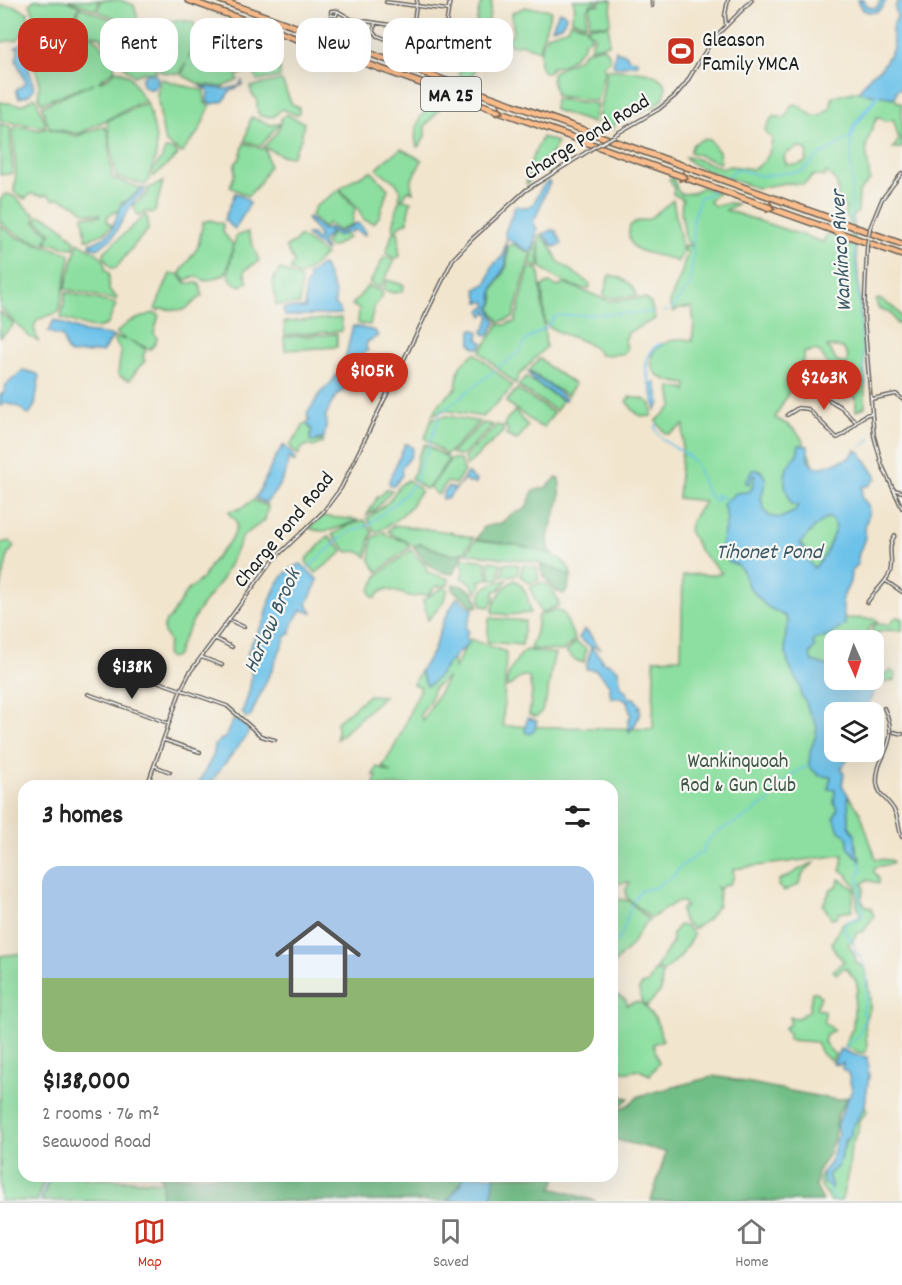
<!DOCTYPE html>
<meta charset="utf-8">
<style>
:root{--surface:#fff;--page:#f6f6f6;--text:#222;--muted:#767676;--line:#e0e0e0;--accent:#c8321e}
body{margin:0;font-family:Dekko,sans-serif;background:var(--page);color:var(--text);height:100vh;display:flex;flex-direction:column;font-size:22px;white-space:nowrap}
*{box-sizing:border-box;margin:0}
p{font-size:20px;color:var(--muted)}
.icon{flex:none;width:33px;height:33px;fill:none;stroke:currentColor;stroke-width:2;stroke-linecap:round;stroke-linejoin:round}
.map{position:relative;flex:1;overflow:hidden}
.side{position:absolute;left:18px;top:780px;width:600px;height:402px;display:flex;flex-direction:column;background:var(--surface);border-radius:18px;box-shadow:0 6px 24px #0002}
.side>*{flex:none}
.guide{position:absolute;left:18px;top:18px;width:600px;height:54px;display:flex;gap:12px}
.needle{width:39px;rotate:177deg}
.fabs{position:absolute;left:824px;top:630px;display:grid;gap:12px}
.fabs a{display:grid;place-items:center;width:60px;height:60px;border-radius:12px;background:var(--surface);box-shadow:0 6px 24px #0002;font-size:30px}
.price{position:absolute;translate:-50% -51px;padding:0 14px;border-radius:21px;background:var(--accent);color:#fff;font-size:20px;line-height:39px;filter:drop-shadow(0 2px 3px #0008)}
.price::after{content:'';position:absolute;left:50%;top:36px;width:18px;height:14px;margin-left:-9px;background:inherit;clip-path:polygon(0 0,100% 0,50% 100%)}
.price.selected{background:#222;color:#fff}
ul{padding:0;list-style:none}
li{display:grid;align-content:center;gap:12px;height:318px;padding:0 24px}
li+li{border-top:2px solid var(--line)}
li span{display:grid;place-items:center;height:186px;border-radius:18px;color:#555}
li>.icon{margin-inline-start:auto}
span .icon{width:108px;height:108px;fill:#fffc;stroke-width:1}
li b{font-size:26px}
h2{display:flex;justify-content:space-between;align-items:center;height:72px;padding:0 24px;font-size:26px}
.chip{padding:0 21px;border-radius:18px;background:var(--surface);box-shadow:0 6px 24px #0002;font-size:21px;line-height:54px}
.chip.selected{background:var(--accent);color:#fff}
.tab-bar{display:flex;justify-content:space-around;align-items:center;height:84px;border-top:2px solid var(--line);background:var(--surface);font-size:16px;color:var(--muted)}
.tab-bar a{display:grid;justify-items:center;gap:3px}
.tab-bar .selected{color:var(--accent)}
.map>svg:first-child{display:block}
.green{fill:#8cdfa0;stroke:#547e5e;stroke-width:1.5;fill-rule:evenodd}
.forest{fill:#71be86;stroke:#466d51;stroke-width:1.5}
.water{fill:#6dc2ea;stroke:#446f83;stroke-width:1.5;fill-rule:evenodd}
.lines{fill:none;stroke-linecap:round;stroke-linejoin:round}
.stream{stroke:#6dc2ea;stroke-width:1.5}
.canal{stroke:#6dc2ea;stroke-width:3}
.river{stroke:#6dc2ea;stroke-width:4}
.street-casing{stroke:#67625a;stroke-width:4.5}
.highway-casing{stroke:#67625a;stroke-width:8}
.street{stroke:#fff;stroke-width:1.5}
.highway{stroke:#fabc8b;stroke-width:5}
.street-bridge-casing{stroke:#67625a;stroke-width:4.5;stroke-linecap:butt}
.street-bridge{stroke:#fff;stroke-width:1.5}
.oneway{stroke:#8b6c54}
.labels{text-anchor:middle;stroke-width:4.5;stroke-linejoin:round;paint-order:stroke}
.shield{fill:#f6f6f2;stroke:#5d5d5c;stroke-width:1.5}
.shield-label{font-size:20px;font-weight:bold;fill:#1c1c1c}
.poi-label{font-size:21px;fill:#1c1c1c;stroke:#f6f6f2;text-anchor:start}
.street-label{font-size:21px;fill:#1c1c1c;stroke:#f6f6f2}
.park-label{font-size:21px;fill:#3e5644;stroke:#f6f6f2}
.water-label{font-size:22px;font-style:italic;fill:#385664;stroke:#f6f6f2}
</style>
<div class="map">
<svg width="902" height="1201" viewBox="0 0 902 1201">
<rect width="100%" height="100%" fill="#f6f6f2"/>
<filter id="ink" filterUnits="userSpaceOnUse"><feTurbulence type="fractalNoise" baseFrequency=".0167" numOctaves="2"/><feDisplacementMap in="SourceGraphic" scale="12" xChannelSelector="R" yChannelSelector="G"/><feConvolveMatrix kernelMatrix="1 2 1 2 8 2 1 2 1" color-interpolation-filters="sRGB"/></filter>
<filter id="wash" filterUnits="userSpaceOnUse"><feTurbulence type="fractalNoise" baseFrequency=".008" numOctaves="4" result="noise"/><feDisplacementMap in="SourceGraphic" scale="24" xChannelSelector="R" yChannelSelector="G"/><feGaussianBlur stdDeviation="1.35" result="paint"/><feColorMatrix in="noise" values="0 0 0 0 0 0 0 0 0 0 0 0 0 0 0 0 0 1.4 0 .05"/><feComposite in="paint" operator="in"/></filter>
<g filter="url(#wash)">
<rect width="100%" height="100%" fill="#f2e5ce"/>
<path class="green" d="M34,0H64L79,6L71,29L40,31L30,4Z
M68,0H99L96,10Z
M101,0H120L134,5L137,16V27L98,11Z
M483,0H492L486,36L475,31L479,9Z
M573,0H598L597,3L591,4L587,10L586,24L571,20L575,7Z
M600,0H612L610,23L608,25L589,24L590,8L592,5H599Z
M0,6H15L28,13V28L17,40L0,42Z
M80,7L138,30L157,72H143L134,76C129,72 102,42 101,37L74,28Z
M525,7C534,10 542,6 551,11L539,50L521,44L512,46L508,42L513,32L512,13Z
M177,20L193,22L199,33L188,59L201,36L215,47L230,49L238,80L222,87L199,84L182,75L186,63L180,74L161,72L145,41L161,23Z
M570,22L585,26L592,37L584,42V47C574,55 568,67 552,67L548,73L544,72C535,61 541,46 547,35L567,29Z
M588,26H609V44L590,48L595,35L589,32Z
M73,31L94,37L115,61L114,70L98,82L108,78L116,70C137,75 133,88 145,100L79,134L49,128L42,106L94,83L41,103C35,93 42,87 38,76C37,71 31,66 31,59C28,37 57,35 73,31Z
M475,34L484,38C480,59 481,62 468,81L459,74Z
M249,38L266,41L272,67L253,69L239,75L232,48L240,46Z
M267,41L273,42L277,55L278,66H274Z
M603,47L609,54L610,61L603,66L605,70L597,101L556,96C556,88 549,80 553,72L578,59L586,51Z
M280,68V77L257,81L254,72Z
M607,69C625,73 654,65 666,86L664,98L653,107L647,108L639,114L619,113L613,129L597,125Z
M161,79L204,91L205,103L210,106L199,131L182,153L166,143L164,139L157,94Z
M280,80L283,83L291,103L299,108V113L297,115L282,109L273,117L260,116L257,110V99L252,94L250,87Z
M858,91L895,98L896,101L902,104V148H893L899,140L894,120L884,121L882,118L877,117L869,136L866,148L870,180L859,192L858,212L853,216L864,349L865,407L856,411V398C837,387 832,370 820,352L815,350L804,353V361L797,367L792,386L775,418C809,434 800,443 817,470C827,485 851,507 865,521L840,601L841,618L876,619L878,622L872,624L867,633L868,640H834V680H873L875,686L834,712L831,754L849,822L848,795L860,812L876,859L891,860L893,862C887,867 880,864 874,868V872L879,878V883L867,880L862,884L864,888L861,900L866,906L871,908L874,916L863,932L857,933L853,941L848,944L854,954L856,962L866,970L870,999V1008L865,1020L867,1048L866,1052L860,1053L844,1046L853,1027L855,996L858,989L856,981L846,968H843L837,974L833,971L844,961L835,952L832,942L843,923L861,917L857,905L856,885L848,878V875L841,870L843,855L733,869L734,876L730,884L724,885L720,889L717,887L719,891L718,905L708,919L693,929C686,924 680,919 681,909L686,907L683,902H676L651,918L626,897V889L630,882L612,884V786H373L377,776L373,775L377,767L392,773L382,767C395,749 403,729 411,709C414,702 419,694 421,687L413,684L419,673L420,672L427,685L445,668L449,661L453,660L454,668L470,639L506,652L503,726L653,729L654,659L681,658L683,576C696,571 708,578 722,573L700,551L689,530L692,519L705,501L678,498L684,425L669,434L665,433L656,421L673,406L670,387L684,388L686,391L687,384C669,382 647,378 652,354C660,343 678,335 692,341L694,324L692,307L677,309L674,312L670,305C671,292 681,280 683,267C685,261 684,258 688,253L684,250V245L690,246V244L685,240C685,225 678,213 683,199L673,194L674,188L669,179L673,178L678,191L681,194L693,193L702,187L719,193L709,201L715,206L729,203L737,204L726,210L823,242L827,234L836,236L844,245L851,247L849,219L844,216L846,208L838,200C839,186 837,180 826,172L824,177L814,175L804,184L786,183L756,188L706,170L691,163L685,157L694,158L722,168L730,166L753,169C767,162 771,153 772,138L767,134L765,129L773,116L785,118L789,112L790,106L795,104C805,107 808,118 821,116L831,107L832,97ZM799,147L807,150L806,161C800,166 794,165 786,164L784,157L787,153ZM827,346L843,348L848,356L846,364L837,362ZM447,678V679L423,720L420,715L430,700L434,688Z
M35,97L45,122V127L0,121V102L22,105Z
M555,99L597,104L593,123L554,110Z
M147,102C153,125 162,146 152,168C148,175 151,180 145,185L116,177L107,121Z
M432,105L440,106L438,111L425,126V136L420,146L417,147C412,132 419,114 432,105Z
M286,114L304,123L301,139L292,156C282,158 274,151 264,147C272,138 282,129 281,118Z
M251,117L272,125L280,123L261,146L245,141Z
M0,124L10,126L13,173L0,175Z
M16,126L40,130L46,128L77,136L104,126L108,132L112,178L141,188L130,199L121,203L122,205L119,210L108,216L107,222L112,225C107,232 94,239 86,239L83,216H100V214L85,213L76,205L58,198L54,200L48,195L42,196L31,194L25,199L14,192L16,173L13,131Z
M542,137L557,142L553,151L535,171L528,184H526L531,161Z
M703,139L710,140L719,152L720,163L690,152L693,144Z
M244,143L266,150L269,166L259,184L248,196L230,187L235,174V164L240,158Z
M165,149L174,150L178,155L153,177V170L162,158Z
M401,149L422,160C417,172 407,180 413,192L408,190L403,198H399L401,191L396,183L377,169L384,161Z
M371,171L388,189L379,217L374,223L364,220L357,207L340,189L354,179Z
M163,182L155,211L153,213L146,212L138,216L133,205L147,195L148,188Z
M339,190L355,208L352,224L338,231L328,223L323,228L311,215L315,207Z
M5,194C19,194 23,209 35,214V222L50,235L51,233L37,221L38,216C52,215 67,232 75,241L74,248L62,247L58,244H47L49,236L45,243C27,240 13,234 0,222V200Z
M400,200L411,201L408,213V222L399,226L396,230L393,228L398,203Z
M673,200L683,253L677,262C660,251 622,259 630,226L635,222L649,219Z
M145,215L148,219V230L136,243L116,268H111L104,257V252Z
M210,220L223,224V232L233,245L228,268L224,275L205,281L196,276L185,280L180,273L198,247L203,222Z
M0,226L16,237L69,253L70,258L59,312L37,320L34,328L38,341L30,337L0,308Z
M328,230L336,236L344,234L349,237L333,247H328L325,243L331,235Z
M393,231L398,232C401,240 397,249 400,256L395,259L386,254Z
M248,232L259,261L245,270V275L248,282L241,286L233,283L228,273L236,236Z
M539,235H541L550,245L558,261L590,284L589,289C571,288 554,278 541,267Z
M300,236L325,254L316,264L300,276L290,270L294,262L286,247L294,243Z
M536,241L538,243L539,267L530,265Z
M78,242C90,250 106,253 105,270L109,273V290L117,298L115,300L65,289Z
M513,244L530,253V256L513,318L499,322L491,309L494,302L493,291L507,266L508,246Z
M384,257L394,260V262L380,288L370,283Z
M529,268L538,269L539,271L546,347L519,375L515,384L480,352L499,324L506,325L508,323L515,322Z
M280,269L301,279L300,304L276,305L273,280Z
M170,274H178L186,283H198L201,287L202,296L184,310L160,309L158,311L155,309Z
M609,275C622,277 634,284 637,296L612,298L605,297L604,294Z
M387,280L404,285L403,291L394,293L383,290Z
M549,283L559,287L564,283L609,301L645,298L651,304L655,319L629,332L625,340L627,349L623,354L600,355C590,337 559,338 545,323L542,286Z
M368,286L381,291L383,295L374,307L370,325L363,324L362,325L358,323L359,309L352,305Z
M66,292L116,304L108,324C91,334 78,321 61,318Z
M879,299C888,304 902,311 902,322L897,324L890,312L878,308L876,300Z
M0,312L13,323L12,327L0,337Z
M153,313L159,315L154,333L157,338L155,344L150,349L128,340L146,349L143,357L145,361L138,368L130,380L121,377L118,374L121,352L114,339L115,337L126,340L116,333L129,322Z
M341,318L342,331L285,335L284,322Z
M337,334V347L285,350L284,337Z
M475,353L508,382L512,386L511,389L483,417L443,410L432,415L441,402L456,388C460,365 455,368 475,353Z
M539,359H541L549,367L575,384L567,396L529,371Z
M526,377L562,401L556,411L518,386Z
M517,389L554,413L544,427L539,426L506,402Z
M630,397C642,398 656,400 651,416C638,419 633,410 626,401Z
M515,411L528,426L517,440L506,435L508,430L504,425L507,419Z
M448,416L480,422L446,455L425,438L432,418Z
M306,423L312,430L310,440L312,442L323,440L322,443L313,447L307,445L302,448L298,455L290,446C292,438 301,435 303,425Z
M483,423L493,425L463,455L459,456L451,453Z
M497,425L503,427V432L466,466L464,458Z
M425,444L449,459L429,487L425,489L411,478L415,471L418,456Z
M453,459L460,460L464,471L455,484L447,482L438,495L430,488L450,460Z
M408,480L419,488L421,492C415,496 414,502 410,507C402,516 386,529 375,532L367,519L389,501L400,485Z
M386,489L392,490L374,511L367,515L378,496L382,495Z
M253,500L268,506L265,520L243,536L222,579L198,611L179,647L177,656L170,658L166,655L169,642L163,630L166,621L170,618L187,591L203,578L211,564L233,537L237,526L236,520L231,516L229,511L242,508Z
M321,516L358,520C342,526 326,536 309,528Z
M364,520L373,533L370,537L367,557C363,552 354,550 348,552L332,535L345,527Z
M394,525L449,532L474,538L464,552L452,555L421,544L416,545L414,547C406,538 396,539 388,531Z
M383,532H385L388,536L405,541L410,547L378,572L370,561L372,538Z
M328,536L344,551L316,573L307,563L306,560Z
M488,539C508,543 570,549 571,576C558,571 547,567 535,562L466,553L476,540Z
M10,541L14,547L8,554L0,591V543Z
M411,550L426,566L427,572L449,579L448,585L435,587L428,595H420L413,597L387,589L380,592L375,598L372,596L370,590L378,575Z
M463,558L486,561L488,579L479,581L482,585L477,593L471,583L461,578L464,568L461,564Z
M489,561L501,563L499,579H490Z
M504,563L519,565L517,575L502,576Z
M523,565L536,567L539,580L529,583L520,576Z
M507,580L499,590L494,591V598L489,607L482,606C475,588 492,582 507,580Z
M515,580C525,586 530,601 530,613L508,615L493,613C491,603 505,584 515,580Z
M540,583C550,582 557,596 559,605L541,613L530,588L531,586Z
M445,588L448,590L442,604L428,620L423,600C430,596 437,589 445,588Z
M556,609L564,614L575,640L562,651L530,649L536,632L538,616Z
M896,617L902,618V631L887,630L870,635L875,624L889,625Z
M489,618L525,621L522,645L487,642Z
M576,642L586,649L584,663L575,660L566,652Z
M526,650L555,654C548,671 551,708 536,717L529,715L532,692L529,677C519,672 516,684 507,687C505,676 516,658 526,650Z
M890,670L895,674V680L878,684L875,681Z
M369,695L384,696L337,739V722Z
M814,863L804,872L798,885L784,891L778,886L779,880C792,876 801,866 814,863Z
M839,879L854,888L852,911L839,913L837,917L831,918L823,905L831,889L838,885Z
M618,899L629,901L649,920C638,928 637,940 628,949C621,957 617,958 612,968V909L617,906L616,902Z
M679,925L685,926L694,934L680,957L663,972L656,968L672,943V934Z
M24,953V1176H45L37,1201H0V956Z
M655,970L662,974L661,991L647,1006L641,1001L639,989L642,985L648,983Z
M812,992H817L821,996L816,1009L823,1010L825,1013L824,1022L834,1030L826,1034L824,1042L831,1051L835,1054L832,1061L821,1053L816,1042L789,1040V1034L784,1028L790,1024V1017L798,1018L809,1011Z
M615,994L626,1000L627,1005C636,1001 639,1001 647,1008C649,1015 653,1014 656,1020C660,1027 659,1034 663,1040L653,1044L659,1063L650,1075L639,1070L628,1072L612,1068V995Z
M865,1105L867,1111L859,1122L858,1132L851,1146L849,1168L842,1199L841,1201H830C826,1190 813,1182 823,1171L822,1175L831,1184L828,1175C843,1164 840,1147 851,1135V1131Z
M50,1176H82V1178L163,1182L161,1201H42Z"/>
<path class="forest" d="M556,478L559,479C560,486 561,492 560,498C557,516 541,537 552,554L517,545L476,540L484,527L501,523L513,513L524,510L528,504L533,491L547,487Z
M421,544L452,555L464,552L453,574C433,573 424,562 414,547L416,545Z
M541,566L552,568L571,576L568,588L564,594C555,593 544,578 540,569Z
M453,584C466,586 478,591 478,606L474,607L453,590Z
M715,1076L837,1100L848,1097L838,1114L834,1138L827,1157L817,1172L816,1187L823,1201H651L666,1152L612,1139V1112L628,1105L639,1096Z
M612,1095L629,1098L620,1106L612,1108Z
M160,1176H465L449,1201H161L163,1182Z
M493,1176H557L552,1188L596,1201H491Z"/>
<path class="water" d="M858,0H864L868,7L876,8L881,0H886C881,12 875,15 863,10Z
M898,0H902V88L897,90L895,98L858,92L870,76L882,67L893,49L892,28L897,17L895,8Z
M559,12H562L566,16L562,26L552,28Z
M255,28V33L262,38L250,36L226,46L215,43L218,40L228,41L243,31L252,32Z
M26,39L30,46L27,61L34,89L29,95L19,98L16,90L26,83L16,60L19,47L15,48Z
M616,50L618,52L626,54L629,59L637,60L638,64L615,67L613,65Z
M142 81a8 8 0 1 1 16 0a8 8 0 1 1-16 0Z
M242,81L243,84L229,92L224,101L213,104L207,102L208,90L199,86L226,89L239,86Z
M548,181L550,183C543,193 539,215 533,221L537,230L532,251L530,252L506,238L505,232L515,206C542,212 531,194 548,181Z
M143,188H145L144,194L135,200L130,207L113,237L98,249L90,246L91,242L93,243C119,232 110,225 121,207C123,204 138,193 143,188Z
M235,193L245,198L250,203L235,229L224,220Z
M309,217L323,230L329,227L339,233L357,223L362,227L366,233L364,235L354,229L352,232H348L338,236L328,230L330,234L321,242L327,252L307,236L306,234H311L318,240L319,235L307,219Z
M551,230L556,231L562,244L554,247L543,234Z
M506,240V265L494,286L492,294L493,302L490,308L496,323L488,336L484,334L483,330L486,328L490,316L487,311L483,316L481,311L483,308L488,307L486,302H479L476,289L487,283L492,266L503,256Z
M321,265L324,266C328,280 339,291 334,305L339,308L341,314L285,316L283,309L285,308H305V286L310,279L307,276Z
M54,320L85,332L110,335L113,337L102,352L71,354L67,351L62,336L48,332Z
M353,326L375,331L378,336L367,342L366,348L368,350C357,357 351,374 349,387C336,391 330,406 325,418L327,420L324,438L312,442L310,439L312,430L307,424L309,421L307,414L321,392L329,385L343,367Z
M473,329L479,332L478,339L483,343L480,348H476L471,344V330Z
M23,370L38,374L39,378L35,405L29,415L17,406L4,403L0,406V396L5,391V386Z
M528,372L553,388L566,399L564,401C553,393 532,384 528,372Z
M653,383H656L660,403L656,410L650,384Z
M405,444H408L413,448C411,460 407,460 401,469L402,475L394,486H390L389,481Z
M284,445L294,456L295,461H293L288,457C289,473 276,492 266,503L255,498C267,482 271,459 284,445Z
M799,445L808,446V459L814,467H822L849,458L856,450L861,453L876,476V479L868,486H863L861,497C871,506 870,511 866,523C864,528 866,532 865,537C863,548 856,553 858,564L851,572L850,582L842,599L845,625L827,637L815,639L813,642L815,647L810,654L812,661L834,668V680H868L877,689L874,692L864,712H834V752H854L841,768L844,774L842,785L848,795L849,826L855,834L856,849L861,862L848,847V840L845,834L839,831L834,817L838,808L834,803L835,790L828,789L831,777L820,776L809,767L810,752L816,735L817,726L809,712L806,702L801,696C801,682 799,685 793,674C783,655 784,640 788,621L785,616L766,606L748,586L743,571L737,565L729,562L721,545L727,519L723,504L736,493L747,492L752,489L755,475L752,476L749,484L745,482L752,470H760L766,479L761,499L765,511L769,516L780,518L794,512L798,505L791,504L785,486V476L787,467L797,454ZM827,518L832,519L836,527L825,555L814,568L809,562L807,552L800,543L816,526Z
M467,473L477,481L476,483H468L464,479L447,499H442L443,494L448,487L456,489Z
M301,564L318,580L307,604L312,613L302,610C296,616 290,627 291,634L287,635C283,644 279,653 275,662C272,667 274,670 269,675L250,717L246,718L242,712C248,699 253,680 251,666C250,661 247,658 248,653C251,641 260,629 265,620C266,619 267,611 267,611C272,591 281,570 301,564Z
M457,597L473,609L466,627L468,631L466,637L469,644L454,656L453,660L449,661C445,669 435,682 427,686L420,671L433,652L443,622Z
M584,630L587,631L600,649L594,646L592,648L602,659V662L610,664L618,670L621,686L628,694L629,698H634L641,707L638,709L641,712L636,723L629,732L628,722L631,715L627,701L620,698H611L609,684L596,670L586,669L591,647L579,638Z
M527,718L537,721L534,731L530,734L525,732Z
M236,719L248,728V734L216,775L210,786H197L214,754L215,745L220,740L225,738L232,722Z
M840,1049L855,1055L867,1057L869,1075L865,1105L851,1131V1136L846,1140L838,1166L828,1175L832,1186L831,1188L823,1181V1171L829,1164L833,1154L838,1134L837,1126L842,1112L852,1090L848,1073L842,1069L843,1063L839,1065L833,1064Z
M464,1176H495L491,1201H447L461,1184Z"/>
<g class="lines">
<path class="stream" d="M726,178L736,169L762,176L802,171L819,156L851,137L852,224
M854,241L866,385
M672,308L690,285L693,255V220L700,197L708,195L713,189
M663,311H668
M548,326L555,316L654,312
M546,328H547
M497,368L519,353L526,340L545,328
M439,414L495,370
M658,424L655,428C664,448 681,446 693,461C704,474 700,491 715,501L719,499L714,496L715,494L728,500
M430,444L439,416
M861,447L870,440L869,438
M416,483L421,462L430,446
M369,524L397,502L414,484
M337,541L350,532L368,525
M307,569L336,542
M770,800V796L777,789L778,785C790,780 793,770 809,766
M707,842C715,830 732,825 744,818C753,813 759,806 768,802
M633,902L640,891L658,887L662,882L671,879L681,866L694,858L697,854H703L705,844
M612,945L621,936L632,904
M845,1050L849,1043L858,1037L861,1030L865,1018L863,1010L867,992L866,973L862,960L855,951L853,942L844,930L845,923L863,915C864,907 859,902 860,895C860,886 860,885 858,875L862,869L859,861
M828,1186L831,1195L836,1201
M40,1201L48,1176"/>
<path class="canal" d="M650,384C645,367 643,352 661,344"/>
<path class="river" d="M851,137L855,125L880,92"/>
</g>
</g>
<g filter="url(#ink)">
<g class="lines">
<g class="street-casing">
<path id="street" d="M652,0V6
M386,2L448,10
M338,11L336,16L331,15V11C334,10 336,10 339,12L351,19L444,33
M375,23L374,31L378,36L425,54L437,56L442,50L450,0
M726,25L725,15L728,0
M410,47L417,0
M616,134L659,109L675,96L686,83L713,39L752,0
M870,228L882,199L902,173
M871,399L896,394L902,399
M829,400L841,407L855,421
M872,414L874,436L882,465L902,508
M787,415L798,408L808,409L837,438C851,433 856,416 872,413L864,318L867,247
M895,490L902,492
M886,581L902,592
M867,603C873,592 886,584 890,572C894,559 886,548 895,535
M229,620L244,627
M214,638L232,647
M201,657L222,665
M102,662L227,706L261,736L275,740
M88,694L168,723
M884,708C902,746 875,754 877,783C878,796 889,800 894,810C899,818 898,828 902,837
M894,732L902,734
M164,740L200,752
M155,766L170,772
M147,786L180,692L190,672L273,560L323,512L341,488L453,259L472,239L526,190L590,150"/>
</g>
<g class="highway-casing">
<path id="highway" d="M188,0L902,255
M220,0L902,244"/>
</g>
<use href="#street" class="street"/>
<use href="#highway" class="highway"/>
<g class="street-bridge-casing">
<path id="street-bridge" d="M591,149L616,135
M869,235L870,228
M867,246L868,239"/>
</g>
<use href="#street-bridge" class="street-bridge"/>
</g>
<defs><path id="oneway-chevron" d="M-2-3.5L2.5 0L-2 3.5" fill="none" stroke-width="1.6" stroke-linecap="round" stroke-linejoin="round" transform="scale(1.5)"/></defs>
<g class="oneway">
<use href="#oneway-chevron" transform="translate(500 111) rotate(20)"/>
<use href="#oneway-chevron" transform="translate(684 177) rotate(20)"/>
<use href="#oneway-chevron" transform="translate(771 208) rotate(20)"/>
</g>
</g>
<defs>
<g id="stadium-square" transform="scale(1.5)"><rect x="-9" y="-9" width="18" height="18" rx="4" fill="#c8321e" stroke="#f6f6f2"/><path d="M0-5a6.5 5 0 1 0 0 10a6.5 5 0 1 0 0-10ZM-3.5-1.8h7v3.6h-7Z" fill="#fff"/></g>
</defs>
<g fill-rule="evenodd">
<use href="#stadium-square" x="681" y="51"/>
</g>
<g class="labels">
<rect class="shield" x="421" y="77" width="60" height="34" rx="4.5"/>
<g class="shield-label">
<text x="451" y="101">MA 25</text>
</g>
<g class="poi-label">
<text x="702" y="46">Gleason<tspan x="702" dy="24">Family YMCA</tspan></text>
</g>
<g class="street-label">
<text transform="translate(586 136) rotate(-32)" y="7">Charge Pond Road</text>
<text transform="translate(283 529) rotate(-50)" y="7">Charge Pond Road</text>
</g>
<g class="park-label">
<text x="738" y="767">Wankinquoah<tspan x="738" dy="24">Rod &amp; Gun Club</tspan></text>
</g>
<g class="water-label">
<text transform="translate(839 251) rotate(-93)" y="8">Wankinco River</text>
<text x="769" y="558">Tihonet Pond</text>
<text transform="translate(270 620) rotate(-66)" y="8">Harlow Brook</text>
</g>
</g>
</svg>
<div class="fabs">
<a><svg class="needle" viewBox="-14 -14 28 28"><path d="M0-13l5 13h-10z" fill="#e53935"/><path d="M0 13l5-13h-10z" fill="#767676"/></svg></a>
<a><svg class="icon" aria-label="layers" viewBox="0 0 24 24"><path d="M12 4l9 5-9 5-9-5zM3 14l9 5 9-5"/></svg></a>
</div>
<b class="price" style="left:372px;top:404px">$105K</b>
<b class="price" style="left:824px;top:411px">$263K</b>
<b class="price selected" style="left:132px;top:700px">$138K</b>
<div class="guide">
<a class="chip selected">Buy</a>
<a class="chip">Rent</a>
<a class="chip">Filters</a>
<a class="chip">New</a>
<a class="chip">Apartment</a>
</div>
<section class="side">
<h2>3 homes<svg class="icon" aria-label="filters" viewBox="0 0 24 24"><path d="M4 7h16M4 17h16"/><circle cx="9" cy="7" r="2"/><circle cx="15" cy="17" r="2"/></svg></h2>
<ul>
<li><span style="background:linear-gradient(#a9c7e8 60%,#8fb573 0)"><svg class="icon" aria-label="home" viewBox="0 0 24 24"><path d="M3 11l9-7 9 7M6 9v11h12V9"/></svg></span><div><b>$138,000</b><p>2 rooms · 76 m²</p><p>Seawood Road</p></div></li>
</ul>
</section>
</div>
<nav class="tab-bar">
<a class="selected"><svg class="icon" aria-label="map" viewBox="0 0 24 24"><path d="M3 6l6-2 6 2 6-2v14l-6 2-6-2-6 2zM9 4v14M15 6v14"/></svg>Map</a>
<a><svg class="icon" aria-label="saved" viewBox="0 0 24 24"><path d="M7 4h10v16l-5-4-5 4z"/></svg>Saved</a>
<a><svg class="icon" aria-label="home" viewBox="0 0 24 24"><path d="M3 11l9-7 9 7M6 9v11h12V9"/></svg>Home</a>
</nav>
